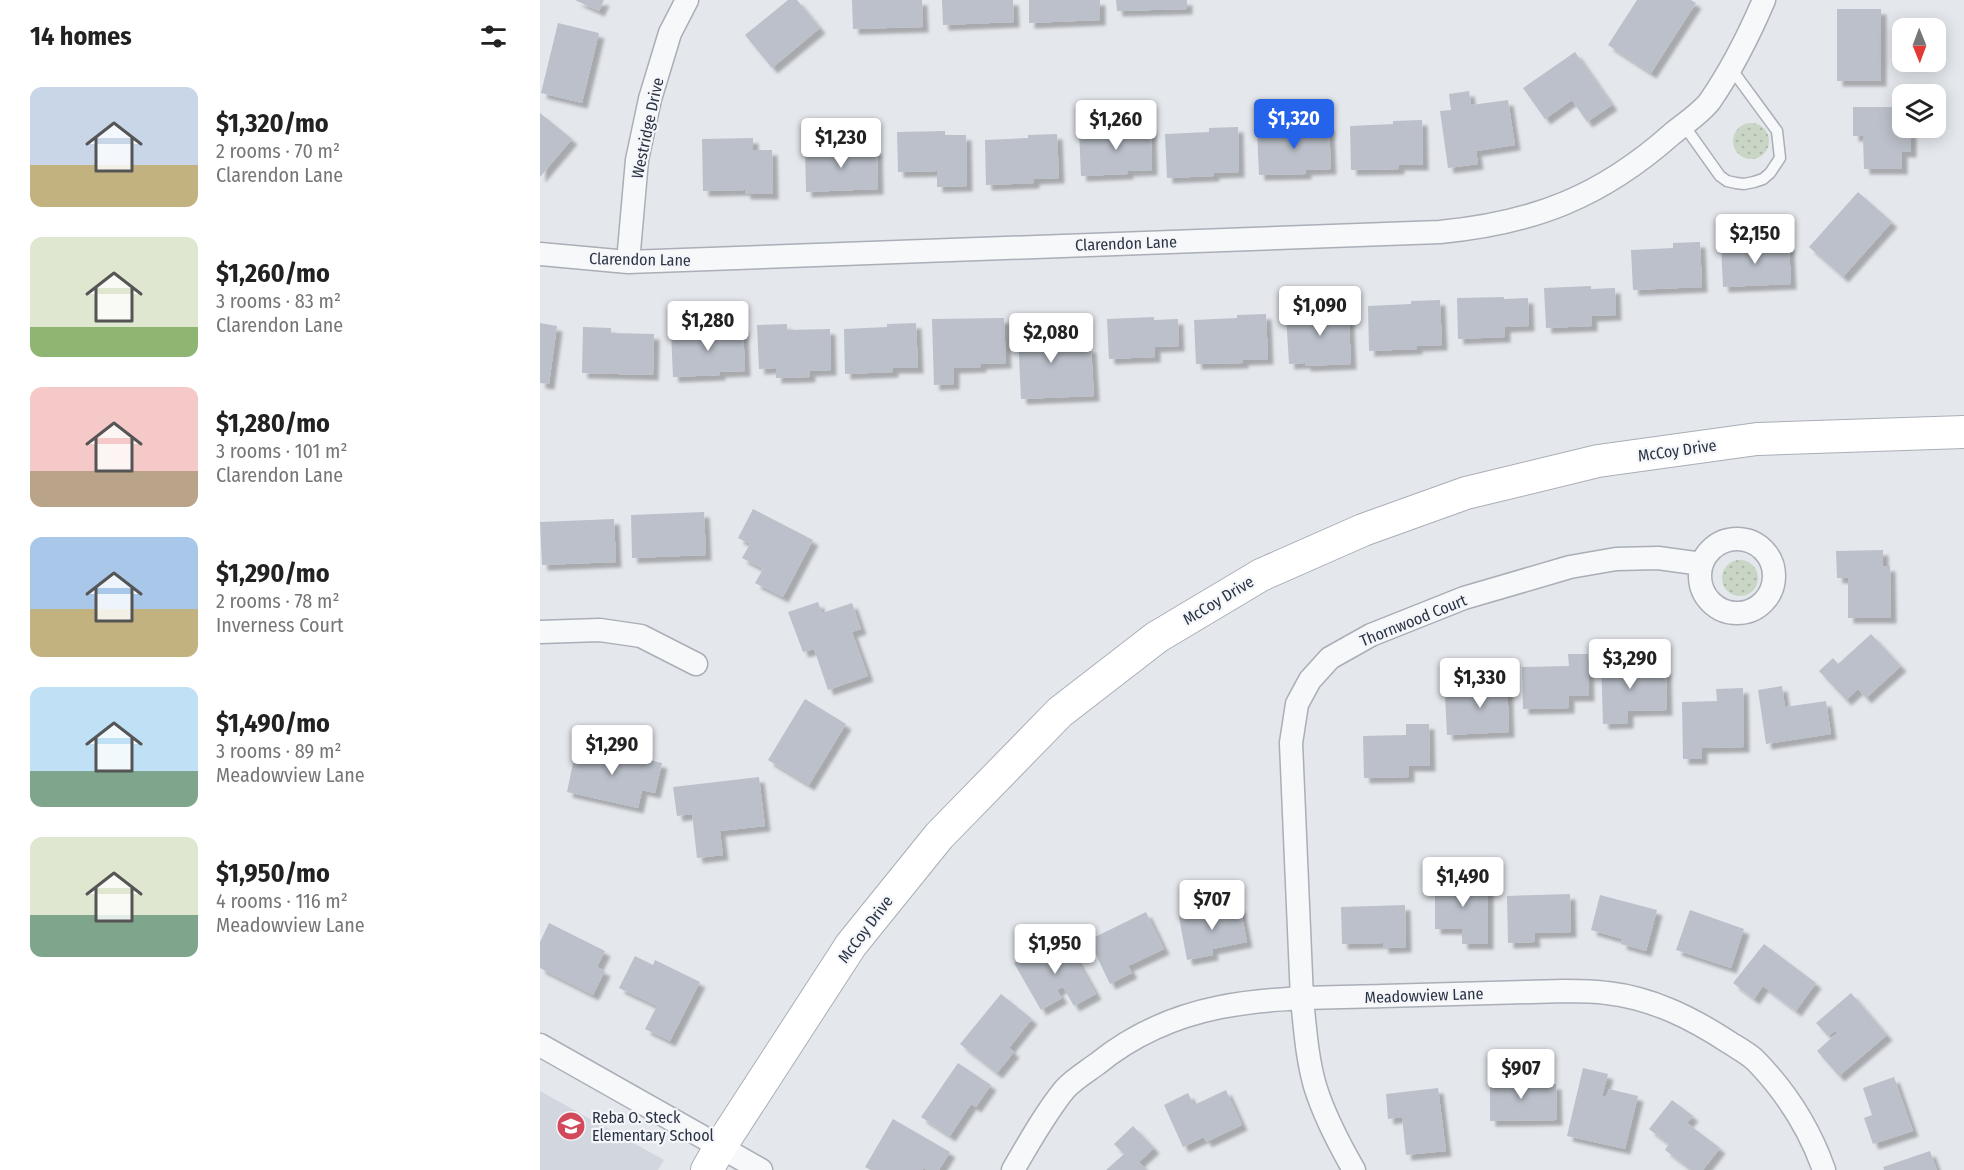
<!DOCTYPE html>
<meta charset="utf-8">
<style>
:root{--surface:#fff;--page:#f6f6f6;--text:#222;--muted:#767676;--accent:#2563eb}
body{margin:0;font-family:"Fira Sans Condensed",sans-serif;background:var(--page);color:var(--text);height:100vh;display:flex;flex-direction:column;font-size:22px;white-space:nowrap}
*{box-sizing:border-box;margin:0}
p{font-size:20px;color:var(--muted)}
.icon{flex:none;width:33px;height:33px;fill:none;stroke:currentColor;stroke-width:2;stroke-linecap:round;stroke-linejoin:round}
.map{position:relative;flex:1;overflow:hidden}
.panel{display:flex;flex-direction:column;background:var(--surface);width:540px}
.panel>*{flex:none}
.needle{width:39px;rotate:179deg}
.fabs{position:absolute;left:1352px;top:18px;display:grid;gap:12px}
.fabs a{display:grid;place-items:center;width:54px;height:54px;border-radius:12px;background:var(--surface);box-shadow:0 3px 15px #0003;font-size:30px}
.price{position:absolute;translate:-50% -51px;padding:0 14px;border-radius:6px;background:#fff;color:#222;font-size:20px;line-height:39px;filter:drop-shadow(0 2px 3px #0008)}
.price::after{content:'';position:absolute;left:50%;top:36px;width:18px;height:14px;margin-left:-9px;background:inherit;clip-path:polygon(0 0,100% 0,50% 100%)}
.price.current{background:var(--accent);color:#fff}
ul{padding:0;list-style:none}
li{display:flex;align-items:center;gap:18px;height:150px;padding:0 30px}
li span{display:grid;place-items:center;flex:none;width:168px;height:120px;border-radius:12px;color:#555}
li>.icon{margin-inline-start:auto}
span .icon{width:72px;height:72px;fill:#fffc;stroke-width:1}
li b{font-size:26px}
h2{display:flex;justify-content:space-between;align-items:center;height:72px;padding:0 30px;font-size:26px}
main{display:flex;flex:1;min-height:0}
.map>svg:first-child{display:block}
.built{fill:#d2d6de}
.grass{fill:url(#grass-dots)}
.building{fill:#bbc0ca;filter:url(#shadow)}
.lines{fill:none;stroke-linecap:round;stroke-linejoin:round}
.lane-casing{stroke:#a9aeb7;stroke-width:13}
.street-casing{stroke:#a9aeb7;stroke-width:25}
.secondary-casing{stroke:#a9aeb7;stroke-width:34}
.lane{stroke:#f7f8fa;stroke-width:10}
.street{stroke:#f7f8fa;stroke-width:22}
.secondary{stroke:#fff;stroke-width:32}
.labels{text-anchor:middle;stroke-width:4.5;stroke-linejoin:round;paint-order:stroke}
.street-label{font-size:16px;fill:#2b3445;stroke:#f4f6f9}
.poi-label{font-size:16px;fill:#2b3445;stroke:#f4f6f9;text-anchor:start}
</style>
<main>
<section class="panel">
<h2>14 homes<svg class="icon" aria-label="filters" viewBox="0 0 24 24"><path d="M4 7h16M4 17h16"/><circle cx="9" cy="7" r="2"/><circle cx="15" cy="17" r="2"/></svg></h2>
<ul>
<li><span style="background:linear-gradient(#c9d6e8 65%,#c2b280 0)"><svg class="icon" aria-label="home" viewBox="0 0 24 24"><path d="M3 11l9-7 9 7M6 9v11h12V9"/></svg></span><div><b>$1,320/mo</b><p>2 rooms · 70 m²</p><p>Clarendon Lane</p></div></li>
<li><span style="background:linear-gradient(#dfe7d0 75%,#8fb573 0)"><svg class="icon" aria-label="home" viewBox="0 0 24 24"><path d="M3 11l9-7 9 7M6 9v11h12V9"/></svg></span><div><b>$1,260/mo</b><p>3 rooms · 83 m²</p><p>Clarendon Lane</p></div></li>
<li><span style="background:linear-gradient(#f6c9c9 70%,#b9a48a 0)"><svg class="icon" aria-label="home" viewBox="0 0 24 24"><path d="M3 11l9-7 9 7M6 9v11h12V9"/></svg></span><div><b>$1,280/mo</b><p>3 rooms · 101 m²</p><p>Clarendon Lane</p></div></li>
<li><span style="background:linear-gradient(#a9c7e8 60%,#c2b280 0)"><svg class="icon" aria-label="home" viewBox="0 0 24 24"><path d="M3 11l9-7 9 7M6 9v11h12V9"/></svg></span><div><b>$1,290/mo</b><p>2 rooms · 78 m²</p><p>Inverness Court</p></div></li>
<li><span style="background:linear-gradient(#bfe0f5 70%,#7fa58c 0)"><svg class="icon" aria-label="home" viewBox="0 0 24 24"><path d="M3 11l9-7 9 7M6 9v11h12V9"/></svg></span><div><b>$1,490/mo</b><p>3 rooms · 89 m²</p><p>Meadowview Lane</p></div></li>
<li><span style="background:linear-gradient(#dfe7d0 65%,#7fa58c 0)"><svg class="icon" aria-label="home" viewBox="0 0 24 24"><path d="M3 11l9-7 9 7M6 9v11h12V9"/></svg></span><div><b>$1,950/mo</b><p>4 rooms · 116 m²</p><p>Meadowview Lane</p></div></li>
</ul>
</section>
<div class="map">
<svg width="1424" height="1170" viewBox="0 0 1424 1170">
<defs>
<pattern id="grass-dots" width="8" height="8" patternUnits="userSpaceOnUse" patternTransform="scale(1.5)"><rect width="8" height="8" fill="#c9d6c5"/><path d="M2 2h.1M6 6h.1" fill="none" stroke="#adb8ab" stroke-width="1.8" stroke-linecap="round"/></pattern>
<filter id="shadow"><feDropShadow dx="5.5" dy="5.5" stdDeviation="1.5" flood-color="#0004"/></filter>
</defs>
<rect width="100%" height="100%" fill="#e4e7ec"/>
<path class="built" d="M0,1091L124,1160L118,1170H0Z"/>
<path class="grass" d="M1193 141a18 18 0 1 1 36 0a18 18 0 1 1-36 0Z
M1182 578a18 18 0 1 1 36 0a18 18 0 1 1-36 0Z"/>
<path class="building" d="M35,0H64L59,11Z
M248,0H257L280,28L232,68L205,35Z
M312,0H382L383,27L313,29Z
M402,0H473L474,22L403,25Z
M489,0H560V20L489,23Z
M576,0H647V9L577,11Z
M1097,0H1151L1156,3L1111,73L1068,45Z
M1297,9H1341V81H1297Z
M18,23L59,33L42,103L1,93Z
M1035,52L1072,105L1047,122L1032,100L1005,119L983,88Z
M929,91L931,105L968,100L975,145L936,151L938,164L908,168L900,111L911,110L909,94Z
M1313,107H1361V130H1371V152H1362V169H1324L1323,136H1313Z
M0,113L32,139L0,177Z
M882,120L883,165H859V169L811,170L810,126L853,124V121Z
M611,125L612,170L588,171V174L541,176L539,131L582,129V126Z
M760,125H789L791,169L766,170V174L719,175L717,131L761,129Z
M698,127L699,172L674,173V176L627,178L625,134L669,132V128Z
M405,131V135H426L427,186L397,187V171L358,172L357,132Z
M517,134L519,178L494,179V183L446,185L445,140L488,138V135Z
M213,138V150H232L233,194H205V190L163,191L162,139Z
M312,146V150L337,149L338,189L266,192L265,147Z
M1318,192L1352,222L1303,277L1269,247Z
M1160,242L1162,287L1093,290L1091,250L1133,248V243Z
M1208,242V246L1249,245L1251,284L1183,287L1181,243Z
M1051,286V289L1075,288L1076,315L1052,316V326L1006,328L1004,288Z
M964,297V299L988,298L989,326L965,327V337L918,339L917,298Z
M900,300L902,345L877,346V349L829,351L828,306L871,304V301Z
M808,303L811,364L765,366V363L749,364L746,315L778,314V305Z
M507,314L508,349L551,347L554,396L481,399L477,315Z
M726,314L728,359L703,360V363L656,364L654,320L697,318V315Z
M614,317V320L638,319L639,346L615,347V357L569,359L567,319Z
M464,318L466,363L441,364V367L414,368V384L394,385L392,319Z
M0,323L17,326L9,384L0,383Z
M376,323L378,368H353V372L305,374L304,329L347,327V324Z
M247,324V330L290,329L291,370L270,371V377L236,378V368L219,369L217,325Z
M203,326L205,371L180,372V375L133,377L131,332L174,331V328Z
M43,327L71,328V333L114,334L113,375L42,373Z
M213,509L273,540L243,597L215,583L223,569L202,558L210,544L198,538Z
M164,512L166,555L92,558L91,515Z
M74,519L76,562L2,565L0,522Z
M1343,550V566H1350L1351,618H1308V578H1297L1296,551Z
M278,602L282,613L312,603L321,629L312,632L328,676L288,690L274,649L263,652L248,612Z
M1331,634L1361,666L1326,698L1318,689L1306,700L1279,671L1293,658L1298,664Z
M1028,654H1048L1049,696H1029V708L983,709L982,667L1029,666Z
M1086,657V671L1126,669L1127,710L1088,711V723L1063,724L1061,658Z
M967,677L969,732L907,735L905,695L939,694V678Z
M1242,686L1245,707L1286,701L1291,734L1226,744L1218,690Z
M1203,688L1204,747L1162,748V759H1143L1142,702L1177,701L1176,689Z
M265,699L306,724L269,785L228,760Z
M866,724H889L890,766H869V777L824,778L823,736L866,735Z
M37,744L122,763L115,793L102,790L98,808L27,792Z
M219,777L225,826L180,831L183,855L157,858L152,814L137,816L133,787Z
M895,879H948V944H922V929H895Z
M1030,894L1031,932L994,933L995,942L968,943L967,896Z
M1060,895L1117,910L1106,951L1081,944L1082,939L1051,930Z
M865,905L866,947L843,948V943L802,944L801,907Z
M700,906L707,942L672,949L673,955L647,960L639,917Z
M1150,910L1204,929L1191,968L1136,950Z
M606,912L624,949L588,966L592,973L570,984L549,940Z
M9,923L65,951L57,967L65,971L53,995L0,968V942Z
M523,936L556,994L534,1006L523,987L517,990L522,998L501,1010L474,963Z
M1224,944L1276,983L1256,1011L1223,986L1214,999L1193,983Z
M95,956L113,965L115,960L160,982L130,1041L105,1029L117,1006L79,988Z
M1311,993L1347,1035L1299,1076L1277,1051L1297,1033L1295,1031L1288,1036L1276,1023Z
M461,994L492,1019L469,1048L474,1052L457,1073L420,1044Z
M418,1063L451,1085L436,1107L431,1104L410,1136L381,1117Z
M1043,1068L1068,1074L1062,1096L1066,1097L1069,1089L1098,1096L1085,1149L1027,1136Z
M950,1074H974V1085L1016,1084L1017,1120L950,1121Z
M1354,1077L1373,1131L1333,1144L1324,1118L1332,1115L1323,1088Z
M898,1088L906,1151L866,1155L862,1117L848,1119L846,1094Z
M686,1090L702,1125L666,1142L664,1137L643,1147L624,1105L648,1093L654,1105Z
M1132,1100L1153,1116L1147,1123L1180,1148L1163,1170H1152L1125,1150L1129,1144L1109,1129Z
M353,1119L410,1152L399,1170H387L384,1168L382,1170H331L325,1167Z
M593,1126L614,1148L599,1162L607,1170H566L584,1154L574,1144Z
M1390,1151L1397,1170H1344L1343,1167Z"/>
<g class="lines">
<g class="lane-casing">
<path id="lane" d="M1143,124L1180,176L1187,181L1196,183L1204,184L1214,182L1223,179L1230,173L1240,158L1237,131L1190,67"/>
</g>
<g class="street-casing">
<path id="street" d="M0,254L88,262L900,232C994,223 1061,197 1132,134C1144,124 1161,113 1170,101C1192,69 1209,35 1224,0
M88,262L97,160L110,99L130,33L147,0
M1160 576a37 37 0 1 1 74 0a37 37 0 1 1-74 0Z
M0,632L60,630L101,636L156,664
M0,1045L221,1170
M473,1170C488,1144 506,1112 525,1089C533,1080 546,1072 557,1064C643,994 738,999 843,996C904,994 965,993 1025,991C1039,991 1053,991 1067,993C1112,998 1152,1018 1190,1043C1198,1048 1209,1054 1216,1061C1246,1092 1270,1130 1284,1170
M814,1170C799,1144 784,1115 775,1086C767,1058 765,1028 762,999L751,743L757,704L770,680L790,658L831,635L924,598L1030,567L1076,559L1118,558L1162,564"/>
</g>
<g class="secondary-casing">
<path id="secondary" d="M167,1170L180,1147L311,945L399,836L520,712L617,637L721,575L823,530L926,493L1058,461L1217,439L1424,432"/>
</g>
<use href="#lane" class="lane"/>
<use href="#street" class="street"/>
<use href="#secondary" class="secondary"/>
</g>
<defs>
<g id="school-disc" transform="scale(1.5)"><circle r="9.5" fill="#d1495b" stroke="#f4f6f9"/><path d="M0-5L7-2L0 1L-7-2ZM-4 1L0 2.5L4 1V4Q0 6-4 4Z" fill="#fff"/></g>
</defs>
<g fill-rule="evenodd">
<use href="#school-disc" x="31" y="1126"/>
</g>
<g class="labels">
<g class="street-label">
<text transform="translate(107 128) rotate(-78)" y="6">Westridge Drive</text>
<text transform="translate(586 243) rotate(-2)" y="6">Clarendon Lane</text>
<text transform="translate(100 259) rotate(1)" y="6">Clarendon Lane</text>
<text transform="translate(1137 450) rotate(-8)" y="6">McCoy Drive</text>
<text transform="translate(678 600) rotate(-31)" y="6">McCoy Drive</text>
<text transform="translate(873 620) rotate(-22)" y="6">Thornwood Court</text>
<text transform="translate(325 929) rotate(-53)" y="6">McCoy Drive</text>
<text transform="translate(884 995) rotate(-2)" y="6">Meadowview Lane</text>
</g>
<g class="poi-label">
<text x="52" y="1123">Reba O. Steck<tspan x="52" dy="18">Elementary School</tspan></text>
</g>
</g>
</svg>
<div class="fabs">
<a><svg class="needle" viewBox="-14 -14 28 28"><path d="M0-13l5 13h-10z" fill="#e53935"/><path d="M0 13l5-13h-10z" fill="#767676"/></svg></a>
<a><svg class="icon" aria-label="layers" viewBox="0 0 24 24"><path d="M12 4l9 5-9 5-9-5zM3 14l9 5 9-5"/></svg></a>
</div>
<b class="price current" style="left:754px;top:150px">$1,320</b>
<b class="price" style="left:576px;top:151px">$1,260</b>
<b class="price" style="left:301px;top:169px">$1,230</b>
<b class="price" style="left:1215px;top:265px">$2,150</b>
<b class="price" style="left:780px;top:337px">$1,090</b>
<b class="price" style="left:168px;top:352px">$1,280</b>
<b class="price" style="left:511px;top:364px">$2,080</b>
<b class="price" style="left:1090px;top:690px">$3,290</b>
<b class="price" style="left:940px;top:709px">$1,330</b>
<b class="price" style="left:72px;top:776px">$1,290</b>
<b class="price" style="left:923px;top:908px">$1,490</b>
<b class="price" style="left:672px;top:931px">$707</b>
<b class="price" style="left:515px;top:975px">$1,950</b>
<b class="price" style="left:981px;top:1100px">$907</b>
</div>
</main>
